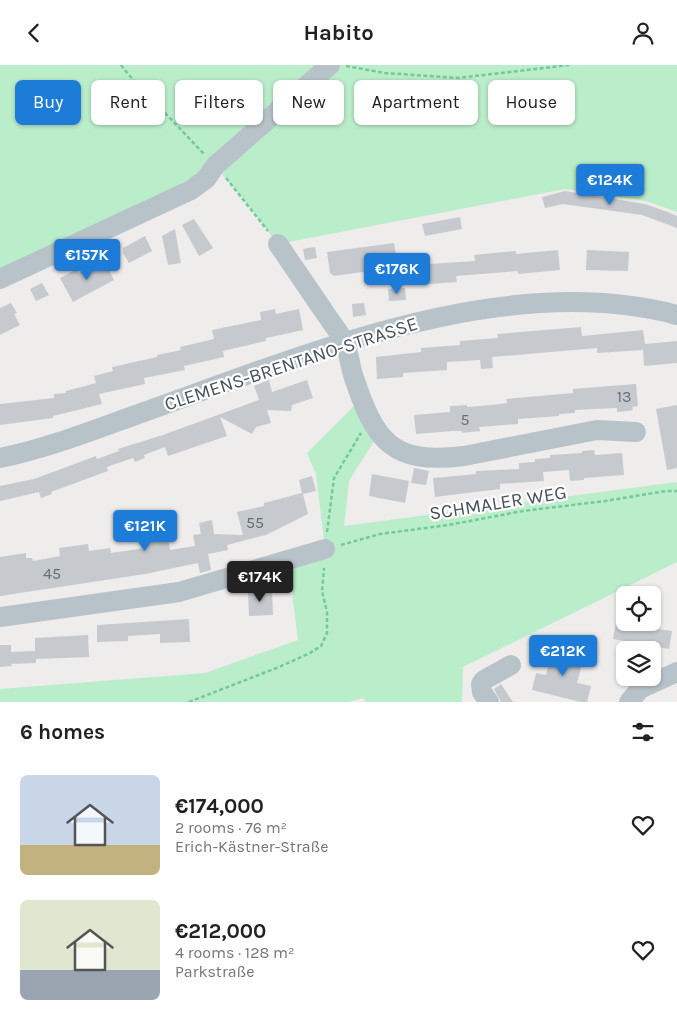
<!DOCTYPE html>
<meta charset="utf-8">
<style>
:root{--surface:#fff;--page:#f2f2f2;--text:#202124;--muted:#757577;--accent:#1d7cd8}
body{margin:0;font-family:Karla,sans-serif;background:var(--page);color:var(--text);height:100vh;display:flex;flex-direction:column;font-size:19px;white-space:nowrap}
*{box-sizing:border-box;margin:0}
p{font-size:16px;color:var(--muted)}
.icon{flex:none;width:28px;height:28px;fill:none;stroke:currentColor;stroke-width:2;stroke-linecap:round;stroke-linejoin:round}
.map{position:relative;height:637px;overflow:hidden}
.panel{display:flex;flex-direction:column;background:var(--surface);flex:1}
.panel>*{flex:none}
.guide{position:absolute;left:15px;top:15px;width:648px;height:45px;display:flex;gap:10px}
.fabs{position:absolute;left:616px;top:521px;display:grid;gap:10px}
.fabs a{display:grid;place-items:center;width:45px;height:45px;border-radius:8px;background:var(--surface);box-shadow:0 1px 4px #0004;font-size:25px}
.price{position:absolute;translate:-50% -42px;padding:0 11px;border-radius:5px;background:var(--accent);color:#fff;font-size:16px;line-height:32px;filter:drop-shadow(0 1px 2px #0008)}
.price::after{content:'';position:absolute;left:50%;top:30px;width:15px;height:11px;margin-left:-8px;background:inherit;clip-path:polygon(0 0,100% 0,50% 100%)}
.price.selected{background:#222;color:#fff}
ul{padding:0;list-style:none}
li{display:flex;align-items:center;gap:15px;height:125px;padding:0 20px}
li span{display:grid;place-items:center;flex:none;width:140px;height:100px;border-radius:8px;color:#555}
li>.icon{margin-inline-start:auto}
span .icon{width:60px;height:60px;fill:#fffc;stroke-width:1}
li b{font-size:21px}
h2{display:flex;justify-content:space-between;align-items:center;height:60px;padding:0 20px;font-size:21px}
.chip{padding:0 18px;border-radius:8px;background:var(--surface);box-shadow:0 1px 4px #0004;font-size:18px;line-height:45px}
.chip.selected{background:var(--accent);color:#fff}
header{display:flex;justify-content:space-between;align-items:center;height:65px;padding:0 20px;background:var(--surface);font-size:22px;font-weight:700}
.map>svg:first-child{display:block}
.green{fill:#baedca}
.building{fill:#c6cacf}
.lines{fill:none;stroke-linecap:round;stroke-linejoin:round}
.path{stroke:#73ca99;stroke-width:2.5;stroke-dasharray:4 2.5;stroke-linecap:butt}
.minor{stroke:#b8c2c9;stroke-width:20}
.labels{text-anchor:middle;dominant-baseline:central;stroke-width:4.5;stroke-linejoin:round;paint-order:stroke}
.number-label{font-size:16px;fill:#656f76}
.street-label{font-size:19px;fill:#455159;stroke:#fff}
</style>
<header><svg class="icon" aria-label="back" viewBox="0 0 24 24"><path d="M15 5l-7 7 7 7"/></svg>Habito<svg class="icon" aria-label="person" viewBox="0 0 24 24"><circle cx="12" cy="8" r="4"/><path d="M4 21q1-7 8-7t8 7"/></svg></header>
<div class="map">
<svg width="677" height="637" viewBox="0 0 677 637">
<rect width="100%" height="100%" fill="#efecec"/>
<g class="green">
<path d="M0,0H677V147L646,136L565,124L278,179L241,131L215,101L0,214Z"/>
<path d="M361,334L379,368L349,416L344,461L677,417V497L463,602L462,637H366L363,633L349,637H0V624L205,608L298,575L288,496L325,484L316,409L307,388Z"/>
</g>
<g class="building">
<path d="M565,126L645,139L665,146L677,151V163L642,150L563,139L545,143L542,132Z"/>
<path d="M460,152L462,164L425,171L422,159Z"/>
<path d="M194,154L213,183L199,191L182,160Z"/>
<path d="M175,164L181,198L168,200L162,171Z"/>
<path d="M145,171L152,186L129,198L123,188V183Z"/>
<path d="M394,178L398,202L334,211L330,208L327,187Z"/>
<path d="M315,182L317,193L305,195L303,184Z"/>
<path d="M558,185L560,205L518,209V206L456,211L457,217L415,220L413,200L475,196L474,190L516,186V189Z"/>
<path d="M587,185L629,187L628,206L586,205Z"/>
<path d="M104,195L114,215L73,237L60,213L77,204L79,208Z"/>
<path d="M42,218L49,230L36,236L30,224Z"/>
<path d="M405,223L406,235L389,236L388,224Z"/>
<path d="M11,238L17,248L14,249L20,260L0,270V243Z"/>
<path d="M364,238L366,250L353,252L352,239Z"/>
<path d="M275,244L276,249L299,244L303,265L266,273V276L223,286L224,292L184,301L185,305L144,313L145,319L99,329L102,339L53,351V353L0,360V339L54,333V329L66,328V326L96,318L94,311L113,306L112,302L157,292V290L181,285L180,282L214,274L212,265L261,255L260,247Z"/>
<path d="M581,262L582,271L643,265L645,279L677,276V298L644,301L643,285L597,288V283L492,292L493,303L481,304L480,295L447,297V305L403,308V312L377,314L376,292L421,287V283L460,280V276L498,273L497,269Z"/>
<path d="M269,315L272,327L307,315L313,333L292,340L291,346L267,345L271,358L256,362L252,369L220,352L227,371L168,391L165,382L144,390L145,393L135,397L133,393L107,402L108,406L51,427L52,429L41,433L39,427L0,436V421L34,414L96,391L97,394L119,386L118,384L163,370L259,335L254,321Z"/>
<path d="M636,319L638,341L632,342L633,345L628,346L617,347V343L575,345V348L559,349V351L518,354V359L479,362L480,366L462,368V366H452L416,369L414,350L450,347V341L467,340V342L492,340L507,338L506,334L573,328V324Z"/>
<path d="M677,340V403L667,405L656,344Z"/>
<path d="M594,385L595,390L622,388L624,410L584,413V415L570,416L569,405L543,407L544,416L500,419V424L435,432L433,413L476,409V406L519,404V398L535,397V394L550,393V390L582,388V386Z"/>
<path d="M414,403L429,406L426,420L411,418Z"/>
<path d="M372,409L409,416L405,438L369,431Z"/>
<path d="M312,411L316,426L303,429L308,449L266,470L227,480L228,485L208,489L211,505L200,508L198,498L145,509L0,531V492L26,488V493H32L33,496L60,491L59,483L88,479L89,486L110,483L111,488L145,483L144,476L168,472L170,485L195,481L193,470L201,469L199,458L212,455L214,469L243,470L237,447L264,441V438L302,428L299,415Z"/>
<path d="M272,525L273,550L249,551L248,526Z"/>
<path d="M189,554L190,577L160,578V569L128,571V576L97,577V560Z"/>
<path d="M616,557L625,559L659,558L658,564L672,566L669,584L613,574Z"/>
<path d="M88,570L89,592L36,594V598L11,599L12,601L0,602V580H11V587L35,586V573Z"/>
<path d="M553,583L584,591L577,618L591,621L587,637H581L532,625L536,608L546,610Z"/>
<path d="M501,619L513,637H501L494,624Z"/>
</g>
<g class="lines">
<g class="path">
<path d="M121,0L128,9L204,89"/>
<path d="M346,1L385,8L458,13L569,0"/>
<path d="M226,113L268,166"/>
<path d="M327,467L334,413L361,368"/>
<path d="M341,480L380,469L448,460L523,446L605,436L666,426H677"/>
<path d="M189,637L279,602L310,588L321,581L327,568V547L322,526L324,503"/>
</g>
<g class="minor">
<path d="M278,179C293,201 308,223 323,245C330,256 339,266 344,277C349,287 350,300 353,310C375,376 391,400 464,391L597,365L636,367"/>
<path d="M0,214L191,125L206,114L215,101L330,0"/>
<path d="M0,393C49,383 96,364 144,347C305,290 505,204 677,250"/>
<path d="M0,552L179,527L325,484"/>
<path d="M489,637L482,627L481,619L484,615L511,600"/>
<path d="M629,637L640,624L677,607"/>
</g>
</g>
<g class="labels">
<g class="number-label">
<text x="624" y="331">13</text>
<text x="465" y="354">5</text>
<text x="255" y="457">55</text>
<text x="52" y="508">45</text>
</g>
<g class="street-label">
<text transform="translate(291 299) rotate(-18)">CLEMENS-BRENTANO-STRASSE</text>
<text transform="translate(498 438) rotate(-9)">SCHMALER WEG</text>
</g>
</g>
</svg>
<div class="fabs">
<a><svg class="icon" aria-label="locate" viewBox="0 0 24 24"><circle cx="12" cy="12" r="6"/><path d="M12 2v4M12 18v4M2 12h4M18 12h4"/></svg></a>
<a><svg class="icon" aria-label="layers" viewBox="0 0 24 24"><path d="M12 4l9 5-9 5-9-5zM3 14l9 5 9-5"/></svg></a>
</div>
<b class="price" style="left:610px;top:141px">€124K</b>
<b class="price" style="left:87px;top:216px">€157K</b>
<b class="price" style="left:397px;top:230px">€176K</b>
<b class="price" style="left:145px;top:487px">€121K</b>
<b class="price selected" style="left:260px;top:538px">€174K</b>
<b class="price" style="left:563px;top:612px">€212K</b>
<div class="guide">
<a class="chip selected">Buy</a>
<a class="chip">Rent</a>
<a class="chip">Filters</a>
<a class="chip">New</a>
<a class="chip">Apartment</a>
<a class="chip">House</a>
</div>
</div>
<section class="panel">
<h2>6 homes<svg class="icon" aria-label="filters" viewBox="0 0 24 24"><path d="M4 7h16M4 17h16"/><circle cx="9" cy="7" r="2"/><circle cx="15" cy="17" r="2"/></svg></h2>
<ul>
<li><span style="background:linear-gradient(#c9d6e8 70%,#c2b280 0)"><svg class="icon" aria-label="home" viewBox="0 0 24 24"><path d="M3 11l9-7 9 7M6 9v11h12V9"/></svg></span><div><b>€174,000</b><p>2 rooms · 76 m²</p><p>Erich-Kästner-Straße</p></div><svg class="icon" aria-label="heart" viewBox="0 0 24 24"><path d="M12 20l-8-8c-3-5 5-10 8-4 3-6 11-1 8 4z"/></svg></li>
<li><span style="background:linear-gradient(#dfe7d0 70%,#9aa5b1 0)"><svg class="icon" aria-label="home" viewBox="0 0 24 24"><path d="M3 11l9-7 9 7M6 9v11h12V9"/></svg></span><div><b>€212,000</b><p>4 rooms · 128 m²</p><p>Parkstraße</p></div><svg class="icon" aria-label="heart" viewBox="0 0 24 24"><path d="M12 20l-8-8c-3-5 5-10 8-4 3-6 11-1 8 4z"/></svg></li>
</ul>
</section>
